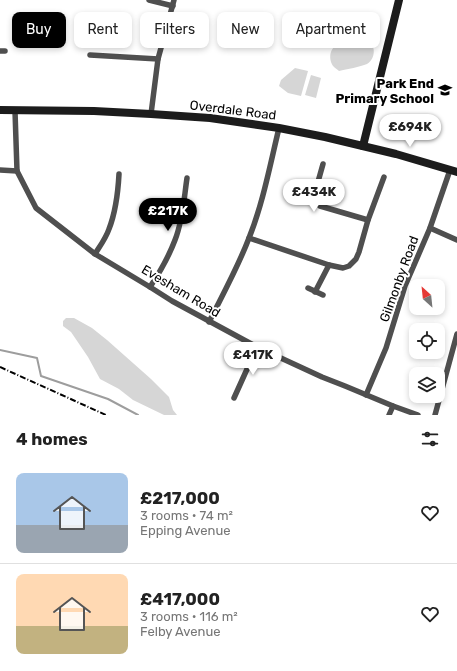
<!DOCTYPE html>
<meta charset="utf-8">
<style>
:root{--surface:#fff;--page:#f2f2f2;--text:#222;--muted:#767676;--line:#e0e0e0;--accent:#000}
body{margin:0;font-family:Rubik,sans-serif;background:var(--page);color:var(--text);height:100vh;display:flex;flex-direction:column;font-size:15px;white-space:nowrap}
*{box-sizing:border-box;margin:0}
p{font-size:13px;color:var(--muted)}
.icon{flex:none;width:22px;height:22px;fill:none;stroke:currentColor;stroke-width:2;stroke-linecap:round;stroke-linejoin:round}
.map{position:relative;height:415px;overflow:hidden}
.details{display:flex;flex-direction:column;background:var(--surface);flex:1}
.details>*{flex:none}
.guide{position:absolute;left:12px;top:12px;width:433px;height:36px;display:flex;gap:8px}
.needle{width:26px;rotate:333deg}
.controls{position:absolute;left:409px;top:279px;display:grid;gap:8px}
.controls a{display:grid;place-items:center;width:36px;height:36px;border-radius:8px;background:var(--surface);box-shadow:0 2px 6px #0003;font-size:20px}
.price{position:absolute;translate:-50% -34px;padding:0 9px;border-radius:14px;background:#fff;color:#222;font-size:13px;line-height:26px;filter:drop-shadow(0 1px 2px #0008)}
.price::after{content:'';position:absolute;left:50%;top:24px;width:12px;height:9px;margin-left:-6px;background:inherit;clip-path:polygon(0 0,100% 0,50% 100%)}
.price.on{background:var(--accent);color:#fff}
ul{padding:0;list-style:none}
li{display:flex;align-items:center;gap:12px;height:100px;padding:0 16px}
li+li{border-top:1px solid var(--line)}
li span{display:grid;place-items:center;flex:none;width:112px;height:80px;border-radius:8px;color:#555}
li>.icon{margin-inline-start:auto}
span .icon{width:48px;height:48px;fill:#fffc;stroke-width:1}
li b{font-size:17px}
h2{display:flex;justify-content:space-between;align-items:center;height:48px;padding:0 16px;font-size:17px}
.tag{padding:0 14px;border-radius:8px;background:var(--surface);box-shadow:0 2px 6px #0003;font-size:14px;line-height:36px}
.tag.on{background:var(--accent);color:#fff}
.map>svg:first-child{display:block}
.green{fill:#d6d6d6}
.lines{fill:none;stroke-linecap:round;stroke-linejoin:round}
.stream{stroke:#9d9d9d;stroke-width:2}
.street{stroke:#4f4f4f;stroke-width:5.5}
.secondary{stroke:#1c1c1c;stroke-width:8}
.rail{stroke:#000;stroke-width:2;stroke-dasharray:6 2 1 2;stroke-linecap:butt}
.labels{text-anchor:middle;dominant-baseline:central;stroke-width:4;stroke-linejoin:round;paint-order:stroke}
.poi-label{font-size:13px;font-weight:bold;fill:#000;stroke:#fff;text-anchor:end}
.street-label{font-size:13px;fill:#000;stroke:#fff}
</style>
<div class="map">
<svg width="457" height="415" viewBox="0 0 457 415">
<rect width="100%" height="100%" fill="#fff"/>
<g class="green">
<path d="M362,37C366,39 370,41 372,45C376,51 373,61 367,64C360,67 347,69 339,71C337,69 335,68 334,67C327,59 330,44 342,44C344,43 346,44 348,44C352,39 356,38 362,37Z"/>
<path d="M295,68L308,71L301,96L288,93L279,86L281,80Z"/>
<path d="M311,75L321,78L316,98L305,95Z"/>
<path d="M66,318H74L92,328L107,340L151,379L169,397L173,410L177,415H164L133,400L119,389L100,379L88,357L71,332L63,326V321Z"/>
</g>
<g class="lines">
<path class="stream" d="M0,350L37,358L41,376L108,399L138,415"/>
<g class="street">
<path d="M149,0L173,6"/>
<path d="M0,51H5"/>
<path d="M90,55L158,59"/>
<path d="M15,111L17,171L36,208L95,254L150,287L172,301L257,347L322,377L345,386L393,406L418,415"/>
<path d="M151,114L158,59L174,0"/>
<path d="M323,164L314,196L316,202L320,206L368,220"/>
<path d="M0,170L17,171"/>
<path d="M430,228L457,240"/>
<path d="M249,238L329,265L343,268L349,266L356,259L359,252L368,220L384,177"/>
<path d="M95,254C100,246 106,238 109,229C116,211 118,193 119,174"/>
<path d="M150,287C160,272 169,256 175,240C183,220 184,198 187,178"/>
<path d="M308,288L323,295"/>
<path d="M315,292L329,265"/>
<path d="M209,322C223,294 238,267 249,238C263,203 270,165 279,128"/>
<path d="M366,395L386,348L405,286L430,228L450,170"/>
<path d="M234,398L257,347"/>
<path d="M389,415L393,406"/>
<path d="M435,415L457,334"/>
</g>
<g class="secondary">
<path d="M0,110L94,111L151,114L210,118L279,128L325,137L396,154L457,172"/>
<path d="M363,146L399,0"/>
</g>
<path class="rail" d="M0,367L106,415"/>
</g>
<defs>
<symbol id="school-bare" viewBox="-9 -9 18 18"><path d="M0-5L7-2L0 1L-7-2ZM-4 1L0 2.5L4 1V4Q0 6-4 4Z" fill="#000" stroke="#fff" stroke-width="2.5" paint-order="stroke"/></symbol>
</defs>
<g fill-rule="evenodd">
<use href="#school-bare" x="435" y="80" width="20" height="20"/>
</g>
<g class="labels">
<g class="poi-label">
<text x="434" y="83">Park End<tspan x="434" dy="15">Primary School</tspan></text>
</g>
<g class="street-label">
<text transform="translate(233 110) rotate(7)">Overdale Road</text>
<text transform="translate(399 279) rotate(-70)">Gilmonby Road</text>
<text transform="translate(181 291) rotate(31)">Evesham Road</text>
</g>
</g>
</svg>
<div class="controls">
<a><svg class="needle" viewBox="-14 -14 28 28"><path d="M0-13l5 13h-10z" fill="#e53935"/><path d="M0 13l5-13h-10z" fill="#767676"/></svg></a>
<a><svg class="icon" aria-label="locate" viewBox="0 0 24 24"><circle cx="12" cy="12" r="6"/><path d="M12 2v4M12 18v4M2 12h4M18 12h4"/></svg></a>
<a><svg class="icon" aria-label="layers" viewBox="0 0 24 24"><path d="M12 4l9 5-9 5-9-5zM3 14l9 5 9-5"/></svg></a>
</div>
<b class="price" style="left:410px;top:148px">£694K</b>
<b class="price" style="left:314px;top:213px">£434K</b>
<b class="price on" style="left:168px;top:232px">£217K</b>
<b class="price" style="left:253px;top:376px">£417K</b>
<div class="guide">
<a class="tag on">Buy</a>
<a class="tag">Rent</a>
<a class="tag">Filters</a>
<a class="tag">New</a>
<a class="tag">Apartment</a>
</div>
</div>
<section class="details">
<h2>4 homes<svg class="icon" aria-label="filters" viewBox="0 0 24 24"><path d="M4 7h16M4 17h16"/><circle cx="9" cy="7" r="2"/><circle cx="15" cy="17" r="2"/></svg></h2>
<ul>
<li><span style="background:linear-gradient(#a9c7e8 65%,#9aa5b1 0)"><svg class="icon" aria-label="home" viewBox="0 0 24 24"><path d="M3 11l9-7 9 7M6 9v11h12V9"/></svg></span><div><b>£217,000</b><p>3 rooms · 74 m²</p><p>Epping Avenue</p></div><svg class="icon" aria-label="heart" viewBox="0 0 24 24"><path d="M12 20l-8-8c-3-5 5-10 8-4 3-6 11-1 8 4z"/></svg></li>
<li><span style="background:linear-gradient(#ffd9b3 65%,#c2b280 0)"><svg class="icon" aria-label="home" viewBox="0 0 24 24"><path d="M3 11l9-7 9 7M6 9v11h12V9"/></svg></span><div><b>£417,000</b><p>3 rooms · 116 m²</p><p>Felby Avenue</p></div><svg class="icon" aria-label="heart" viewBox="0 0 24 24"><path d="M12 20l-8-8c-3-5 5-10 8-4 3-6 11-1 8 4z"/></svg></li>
</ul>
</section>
